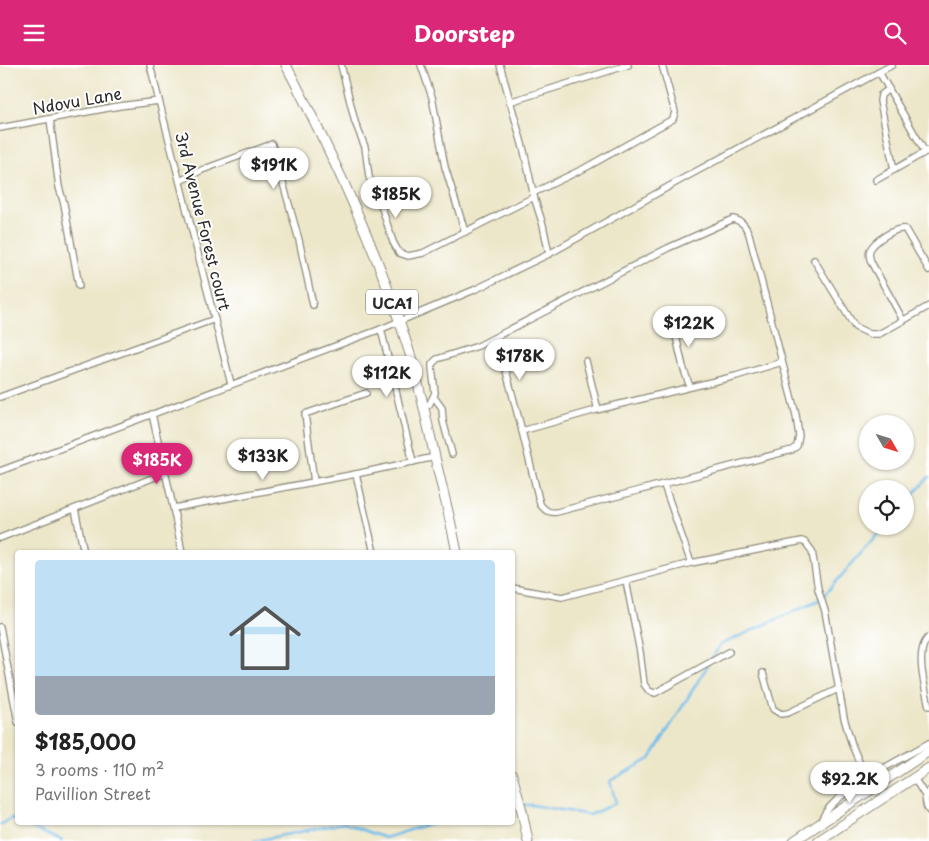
<!DOCTYPE html>
<meta charset="utf-8">
<style>
:root{--surface:#fff;--page:#f6f6f6;--text:#222;--muted:#767676;--line:#e0e0e0;--accent:#db2777}
body{margin:0;font-family:"Playpen Sans",sans-serif;background:var(--page);color:var(--text);height:100vh;display:flex;flex-direction:column;font-size:19px;white-space:nowrap}
*{box-sizing:border-box;margin:0}
p{font-size:16px;color:var(--muted)}
.icon{flex:none;width:28px;height:28px;fill:none;stroke:currentColor;stroke-width:2;stroke-linecap:round;stroke-linejoin:round}
.map{position:relative;flex:1;overflow:hidden}
.sheet{position:absolute;left:15px;top:485px;width:500px;height:275px;display:flex;flex-direction:column;background:var(--surface);border-radius:5px;box-shadow:0 1px 4px #0004}
.sheet>*{flex:none}
.needle{width:32px;rotate:129deg}
.buttons{position:absolute;left:859px;top:350px;display:grid;gap:10px}
.buttons a{display:grid;place-items:center;width:55px;height:55px;border-radius:50%;background:var(--surface);box-shadow:0 1px 4px #0004;font-size:25px}
.price{position:absolute;translate:-50% -42px;padding:0 11px;border-radius:18px;background:#fff;color:#222;font-size:16px;line-height:32px;filter:drop-shadow(0 1px 2px #0008)}
.price::after{content:'';position:absolute;left:50%;top:30px;width:15px;height:11px;margin-left:-8px;background:inherit;clip-path:polygon(0 0,100% 0,50% 100%)}
.price.on{background:var(--accent);color:#fff}
ul{padding:0;list-style:none}
li{display:grid;align-content:center;gap:10px;height:265px;padding:0 20px}
li+li{border-top:1px solid var(--line)}
li span{display:grid;place-items:center;height:155px;border-radius:5px;color:#555}
li>.icon{margin-inline-start:auto}
span .icon{width:90px;height:90px;fill:#fffc;stroke-width:1}
li b{font-size:21px}
header{display:flex;justify-content:space-between;align-items:center;height:65px;padding:0 20px;background:var(--accent);color:#fff;font-size:22px;font-weight:700}
.map>svg:first-child{display:block}
.lines{fill:none;stroke-linecap:round;stroke-linejoin:round}
.stream{stroke:#71bdeb;stroke-width:2.5}
.street-casing{stroke:#8c897a;stroke-width:8}
.primary-casing{stroke:#8c897a;stroke-width:11}
.street{stroke:#fff;stroke-width:5.5}
.primary{stroke:#fff;stroke-width:9}
.labels{text-anchor:middle;dominant-baseline:central;stroke-width:4;stroke-linejoin:round;paint-order:stroke}
.shield{fill:#fff;stroke:#6b6b6b;stroke-width:1}
.shield-label{font-size:15px;font-weight:bold;fill:#2b2b2b}
.street-label{font-size:16px;fill:#2b2b2b;stroke:#fff}
</style>
<header><svg class="icon" aria-label="menu" viewBox="0 0 24 24"><path d="M4 6h16M4 12h16M4 18h16"/></svg>Doorstep<svg class="icon" aria-label="search" viewBox="0 0 24 24"><circle cx="10" cy="10" r="6"/><path d="M15 15l6 6"/></svg></header>
<div class="map">
<svg width="929" height="776" viewBox="0 0 929 776">
<rect width="100%" height="100%" fill="#fff"/>
<filter id="ink" filterUnits="userSpaceOnUse"><feTurbulence type="fractalNoise" baseFrequency=".02" numOctaves="2"/><feDisplacementMap in="SourceGraphic" scale="10" xChannelSelector="R" yChannelSelector="G"/><feConvolveMatrix kernelMatrix="1 2 1 2 8 2 1 2 1" color-interpolation-filters="sRGB"/></filter>
<filter id="wash" filterUnits="userSpaceOnUse"><feTurbulence type="fractalNoise" baseFrequency=".0096" numOctaves="4" result="noise"/><feDisplacementMap in="SourceGraphic" scale="20" xChannelSelector="R" yChannelSelector="G"/><feGaussianBlur stdDeviation="1.12" result="paint"/><feColorMatrix in="noise" values="0 0 0 0 0 0 0 0 0 0 0 0 0 0 0 0 0 1.4 0 .05"/><feComposite in="paint" operator="in"/></filter>
<g filter="url(#wash)">
<rect width="100%" height="100%" fill="#ede7ca"/>
<g class="lines">
<g class="stream">
<path d="M905,439L929,412"/>
<path d="M711,595L720,580L821,534L885,461"/>
<path d="M524,740H532L590,750L616,738L610,716L650,694L708,600"/>
<path d="M21,758L62,776"/>
<path d="M0,760L11,753L18,756"/>
<path d="M254,776L344,758L385,773L432,758"/>
</g>
</g>
</g>
<g filter="url(#ink)">
<g class="lines">
<defs>
<g id="street">
<path d="M150,0L231,319"/>
<path d="M341,0L355,57L365,82L369,112L379,134L393,177L399,188L408,191L423,188L534,132"/>
<path d="M421,0L432,32L445,102L465,167"/>
<path d="M500,0L524,86L534,132L543,160L549,189"/>
<path d="M879,7L925,87"/>
<path d="M889,24L881,30L880,36L894,105"/>
<path d="M509,37L628,0"/>
<path d="M50,54L59,122L64,139L79,221"/>
<path d="M0,63L119,41L159,36"/>
<path d="M876,115L929,85"/>
<path d="M180,116L202,105L272,79L299,175L313,240"/>
<path d="M533,128L585,103L673,54L675,47L662,0"/>
<path d="M814,195L855,262L870,269H879L929,241"/>
<path d="M671,249L683,302L690,322"/>
<path d="M903,255L871,197C870,193 868,189 870,185C874,176 896,162 905,164L929,205"/>
<path d="M381,264L413,397"/>
<path d="M497,272L522,366"/>
<path d="M0,332L215,254"/>
<path d="M434,332L442,343L443,356L452,389"/>
<path d="M424,341L429,340L435,328L432,303V299L437,294L478,281L668,183L733,154C742,156 745,160 749,169L796,350L799,371L797,381L792,385L557,447C549,448 545,446 540,439L522,366L596,345L597,341L586,296"/>
<path d="M596,345L736,311L782,297"/>
<path d="M152,349C162,395 174,441 182,488"/>
<path d="M0,406L381,264L474,225L549,189L684,113L892,0"/>
<path d="M314,417L305,349L366,328"/>
<path d="M664,420L691,498L802,476L806,478L812,486L818,524L825,546L844,653L852,680L866,713L929,678"/>
<path d="M174,443L356,409"/>
<path d="M75,444L84,488"/>
<path d="M0,473L165,408"/>
<path d="M374,488L356,409L435,392"/>
<path d="M626,516L640,587L644,619L649,626L655,628L729,587"/>
<path d="M512,523L562,532L691,498"/>
<path d="M0,562L18,657"/>
<path d="M929,572C914,585 925,623 929,641"/>
<path d="M763,608L773,644L781,649L788,648L838,624"/>
<path d="M914,713L926,732"/>
<path d="M929,726C924,732 925,740 929,746"/>
<path d="M821,758C823,741 853,723 866,713"/>
</g>
<g id="primary">
<path d="M286,0C334,93 379,188 410,289C420,323 427,357 435,392C442,424 451,455 457,488"/>
<path d="M512,710L522,746L528,776"/>
<path d="M794,776L929,686"/>
<path d="M818,776L929,703"/>
</g>
</defs>
<use href="#street" class="street-casing"/>
<use href="#primary" class="primary-casing"/>
<use href="#street" class="street"/>
<use href="#primary" class="primary"/>
</g>
</g>
<g class="labels">
<rect class="shield" x="366" y="224.5" width="52" height="25" rx="4"/>
<g class="shield-label">
<text x="392" y="237">UCA1</text>
</g>
<g class="street-label">
<text transform="translate(77 35) rotate(-10)">Ndovu Lane</text>
<text transform="translate(204 156) rotate(76)">3rd Avenue Forest court</text>
</g>
</g>
</svg>
<div class="buttons">
<a><svg class="needle" viewBox="-14 -14 28 28"><path d="M0-13l5 13h-10z" fill="#e53935"/><path d="M0 13l5-13h-10z" fill="#767676"/></svg></a>
<a><svg class="icon" aria-label="locate" viewBox="0 0 24 24"><circle cx="12" cy="12" r="6"/><path d="M12 2v4M12 18v4M2 12h4M18 12h4"/></svg></a>
</div>
<b class="price" style="left:274px;top:125px">$191K</b>
<b class="price" style="left:396px;top:154px">$185K</b>
<b class="price" style="left:689px;top:283px">$122K</b>
<b class="price" style="left:520px;top:316px">$178K</b>
<b class="price" style="left:387px;top:333px">$112K</b>
<b class="price" style="left:263px;top:416px">$133K</b>
<b class="price on" style="left:157px;top:420px">$185K</b>
<b class="price" style="left:850px;top:739px">$92.2K</b>
<section class="sheet">
<ul>
<li><span style="background:linear-gradient(#bfe0f5 75%,#9aa5b1 0)"><svg class="icon" aria-label="home" viewBox="0 0 24 24"><path d="M3 11l9-7 9 7M6 9v11h12V9"/></svg></span><div><b>$185,000</b><p>3 rooms · 110 m²</p><p>Pavillion Street</p></div></li>
</ul>
</section>
</div>
